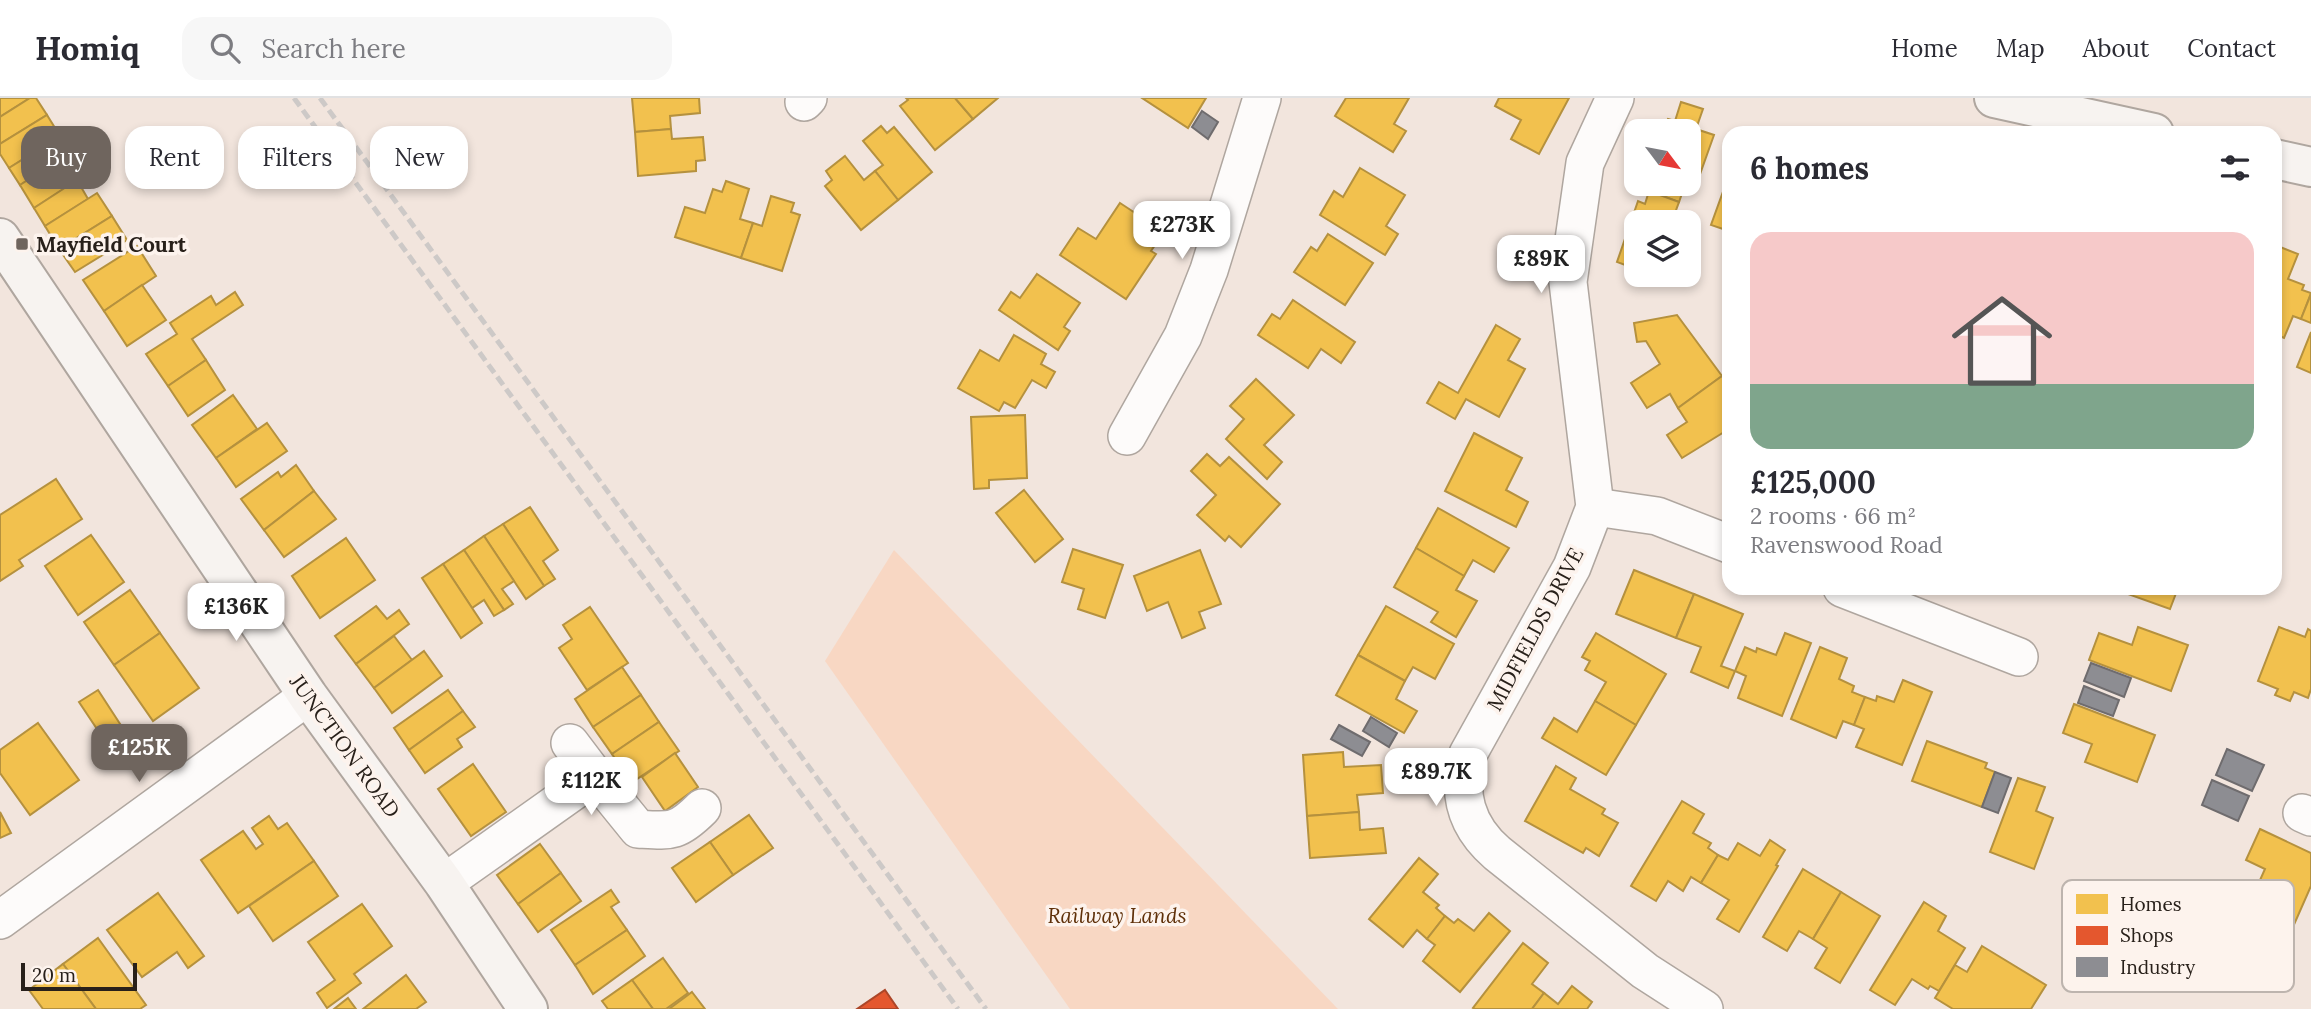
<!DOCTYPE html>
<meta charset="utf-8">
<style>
:root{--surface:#fff;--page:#f7f7f7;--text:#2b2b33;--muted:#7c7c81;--line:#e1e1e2;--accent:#6f655e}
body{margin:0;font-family:Lora,serif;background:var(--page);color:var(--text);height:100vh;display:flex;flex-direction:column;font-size:26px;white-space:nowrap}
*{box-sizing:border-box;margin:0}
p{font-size:23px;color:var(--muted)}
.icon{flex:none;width:38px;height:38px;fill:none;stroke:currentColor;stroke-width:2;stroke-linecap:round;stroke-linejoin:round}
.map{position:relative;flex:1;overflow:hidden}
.side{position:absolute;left:1722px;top:28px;width:560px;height:469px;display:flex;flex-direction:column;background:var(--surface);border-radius:21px;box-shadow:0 4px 10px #0003}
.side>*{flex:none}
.hud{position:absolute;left:21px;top:28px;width:665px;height:63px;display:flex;gap:14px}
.needle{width:46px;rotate:122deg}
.tools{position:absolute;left:1624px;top:21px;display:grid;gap:14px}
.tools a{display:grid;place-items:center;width:77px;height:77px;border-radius:14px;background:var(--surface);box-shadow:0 4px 10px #0003;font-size:35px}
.scale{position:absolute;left:21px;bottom:18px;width:116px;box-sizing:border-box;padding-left:7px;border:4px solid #28201a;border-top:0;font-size:19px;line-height:24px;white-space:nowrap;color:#28201a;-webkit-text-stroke:5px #fdf3ed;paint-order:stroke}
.price{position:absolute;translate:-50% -60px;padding:0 16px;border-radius:14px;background:#fff;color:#222;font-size:23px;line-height:46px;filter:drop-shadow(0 2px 4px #0008)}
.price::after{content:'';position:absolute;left:50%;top:42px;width:21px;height:16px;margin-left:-10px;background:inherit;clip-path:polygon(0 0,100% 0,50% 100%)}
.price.current{background:var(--accent);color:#fff}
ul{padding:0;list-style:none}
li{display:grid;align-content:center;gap:14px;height:371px;padding:0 28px}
li span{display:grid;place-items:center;height:217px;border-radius:21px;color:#555}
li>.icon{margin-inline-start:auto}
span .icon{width:126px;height:126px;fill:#fffc;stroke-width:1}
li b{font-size:30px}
h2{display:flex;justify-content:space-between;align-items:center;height:84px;padding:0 28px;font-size:30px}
.tag{padding:0 24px;border-radius:21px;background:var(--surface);box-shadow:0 4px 10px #0003;font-size:24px;line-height:63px}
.tag.current{background:var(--accent);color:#fff}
header{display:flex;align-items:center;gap:42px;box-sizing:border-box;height:98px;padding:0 35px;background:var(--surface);border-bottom:2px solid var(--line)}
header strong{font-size:33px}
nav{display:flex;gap:38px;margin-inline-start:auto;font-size:24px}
.search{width:490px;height:63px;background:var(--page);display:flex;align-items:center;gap:18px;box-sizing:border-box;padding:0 24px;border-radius:21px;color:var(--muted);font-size:26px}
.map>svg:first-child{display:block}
.green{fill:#f8d7c3}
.homes{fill:#f2c14e;stroke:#b5913e;stroke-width:2}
.shops{fill:#e4572e;stroke:#ac4628;stroke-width:2}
.industry{fill:#8d8d92;stroke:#6f6c6e;stroke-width:2}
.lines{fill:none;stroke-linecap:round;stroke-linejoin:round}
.street-casing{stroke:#afa69f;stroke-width:40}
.secondary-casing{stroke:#afa69f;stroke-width:42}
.street{stroke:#fdfbfa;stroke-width:37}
.secondary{stroke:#f7f3f0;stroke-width:38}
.rail{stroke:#cdc9c7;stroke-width:5;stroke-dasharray:10 5;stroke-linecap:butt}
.poi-dot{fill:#6f655e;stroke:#fdf3ed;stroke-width:2.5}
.labels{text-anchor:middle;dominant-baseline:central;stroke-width:7;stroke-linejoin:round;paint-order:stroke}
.poi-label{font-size:21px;font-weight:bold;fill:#28201a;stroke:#fdf3ed;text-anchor:start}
.street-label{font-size:21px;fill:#28201a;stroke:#fdf3ed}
.park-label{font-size:21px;font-style:italic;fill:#5f3009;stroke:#fdf3ed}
.key{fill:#fdf3ed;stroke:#bdb4ae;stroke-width:2}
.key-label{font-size:19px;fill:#28201a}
</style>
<header>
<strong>Homiq</strong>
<div class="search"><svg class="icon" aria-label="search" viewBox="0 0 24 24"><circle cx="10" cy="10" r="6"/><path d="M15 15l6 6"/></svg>Search here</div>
<nav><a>Home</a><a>Map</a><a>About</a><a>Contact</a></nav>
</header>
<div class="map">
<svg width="2311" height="911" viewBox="0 0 2311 911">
<rect width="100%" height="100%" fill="#f2e5dd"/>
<path class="green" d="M894,452L1338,911H1070L825,563Z"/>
<g class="homes">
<path d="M0,0H30L0,19Z"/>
<path d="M30,0H36L47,17L0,46V19Z"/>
<path d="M632,0H699L700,15L670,18L671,31L635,34Z"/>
<path d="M906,0H955L973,21L935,52L900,8L908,2Z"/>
<path d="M955,0H998L973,21Z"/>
<path d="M1142,0H1206L1188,30Z"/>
<path d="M1346,0H1409L1394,26L1406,33L1393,54L1335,18Z"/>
<path d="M1499,0H1569L1539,56L1511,41L1521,22L1495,8Z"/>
<path d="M1681,4L1703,11L1696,31L1714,37L1694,93L1684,90L1679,104L1649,93L1652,86H1689V33H1663L1668,21L1675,23Z"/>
<path d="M47,17L60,38L9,70L0,56V46Z"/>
<path d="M881,28L887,35L894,29L932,74L898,102L875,73L883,67L863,43Z"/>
<path d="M671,31L672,41L703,39L705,62L696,63V73L638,78L635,34Z"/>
<path d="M60,38L70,55L20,87L9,70Z"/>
<path d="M70,55L79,68L61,79L67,89L34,110L20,87Z"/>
<path d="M845,58L864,82L875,73L898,102L861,132L825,88L832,82L826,73Z"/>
<path d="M1360,70L1405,97L1386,128L1398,136L1385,157L1320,117L1334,93L1343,99Z"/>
<path d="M1729,77V133L1711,127Z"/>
<path d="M77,82L88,101L45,128L34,110Z"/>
<path d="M726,83L749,91L740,121L753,125L741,160L675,139L685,109L705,115L713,91L722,94Z"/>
<path d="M1649,93L1679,104L1675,115L1686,119L1684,124H1636V171L1617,164L1638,103L1645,106Z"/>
<path d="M97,95L112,118L59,151L45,128Z"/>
<path d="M771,98L794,105L791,114L800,117L782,173L741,160L753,125L762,128Z"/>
<path d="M1120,105L1164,134L1151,153L1156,156L1126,201L1060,157L1078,130L1096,141Z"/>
<path d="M112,118L127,142L75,174L59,151Z"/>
<path d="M1328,136L1373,165L1345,207L1294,174L1311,149L1317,153Z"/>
<path d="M2275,147L2298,156L2288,181L2304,187L2302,192L2311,195L2301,221L2293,218L2284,240L2275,236Z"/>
<path d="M137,148L156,178L104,213L83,182Z"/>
<path d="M1037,176L1080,205L1064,229L1070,233L1058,252L999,212L1011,194L1020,200Z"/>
<path d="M142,187L166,222L127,248L104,213Z"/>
<path d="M235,194L243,207L192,241L206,262L168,288L146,256L177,236L170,225L211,198L216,207Z"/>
<path d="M2311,196V225L2301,221Z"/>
<path d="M1293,202L1355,244L1341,265L1321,251L1308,270L1258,237L1272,216L1280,221Z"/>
<path d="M1677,217L1722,278L1678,310L1670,296L1647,310L1631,285L1660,266L1646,243L1637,244L1634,225Z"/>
<path d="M1496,227L1520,241L1508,262L1525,271L1499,319L1466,301L1455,321L1427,305L1439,284L1458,295Z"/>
<path d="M2311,234V275L2297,269Z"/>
<path d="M1014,237L1046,256L1041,266L1055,274L1046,290L1032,282L1015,310L1004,304L999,313L958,290L980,252L999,263Z"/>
<path d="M206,262L225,292L188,318L168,288Z"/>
<path d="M1722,278L1729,290V331L1682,360L1667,337L1687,324L1678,310Z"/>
<path d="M1256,281L1294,317L1264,347L1282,364L1267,381L1226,341L1244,321L1230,308Z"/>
<path d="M233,297L257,331L216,360L192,327Z"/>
<path d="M1025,317L1027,380L989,382V390L974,391L971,319Z"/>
<path d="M267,325L287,353L236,389L216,360Z"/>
<path d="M1474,335L1522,360L1506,392L1528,404L1516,429L1445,393Z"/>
<path d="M1207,356L1220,368L1229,359L1280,406L1241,449L1229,438L1225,443L1197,417L1216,397L1191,373Z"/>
<path d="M296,367L314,393L264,432L241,401L278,374L281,379Z"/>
<path d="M56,381L82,421L19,462L23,468L0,483V417Z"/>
<path d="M1024,392L1063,441L1035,464L996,415Z"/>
<path d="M314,393L336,421L284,459L264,432Z"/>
<path d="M530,409L558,452L543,463L555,481L544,488L503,426Z"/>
<path d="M1438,410L1509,450L1494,474L1473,462L1464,478L1416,450Z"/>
<path d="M503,426L544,488L526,501L484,438Z"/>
<path d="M91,437L124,484L78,517L45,468Z"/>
<path d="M484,438L514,483L502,491L513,506L504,512L464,452Z"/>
<path d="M346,440L375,482L320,520L292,478Z"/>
<path d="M1416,450L1464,478L1456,492L1477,503L1456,539L1431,524L1438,514L1394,489Z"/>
<path d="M1073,451L1123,467L1105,520L1078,511L1084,491L1062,484Z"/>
<path d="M464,452L504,512L494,518L484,502L472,510L443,466Z"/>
<path d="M1200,452L1221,506L1199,514L1205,530L1182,540L1168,504L1147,513L1134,478Z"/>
<path d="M443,466L482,525L461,540L422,480Z"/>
<path d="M1634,472L1694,496L1676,540L1616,516Z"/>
<path d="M2127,490H2178L2170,511L2125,495Z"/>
<path d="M130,492L160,535L114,567L84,524Z"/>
<path d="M1694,496L1743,516L1721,568L1735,573L1728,590L1691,574L1701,549L1676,540Z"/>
<path d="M376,508L387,521L399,512L409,526L356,566L335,538Z"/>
<path d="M1386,508L1454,546L1435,581L1413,569L1405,583L1358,557Z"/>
<path d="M590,509L628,565L587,592L559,550L572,541L563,527Z"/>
<path d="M2138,529L2188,547L2171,593L2089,562L2099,535L2132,547Z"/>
<path d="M2279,529L2305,539L2308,531L2311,533V591L2308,600L2294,594L2290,603L2275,597L2278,591L2258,583Z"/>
<path d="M160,535L199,590L153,623L114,567Z"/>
<path d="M1596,535L1666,576L1636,627L1595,603L1606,584L1585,572L1590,563L1582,559Z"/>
<path d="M1785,535L1811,545L1782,618L1738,600L1746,578L1735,573L1745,549L1756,554L1757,550L1776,557Z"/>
<path d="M394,538L412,562L374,590L356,566Z"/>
<path d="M1820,549L1847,560L1839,581L1854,588L1852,594L1865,599L1854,627L1843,623L1836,640L1791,621Z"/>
<path d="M424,553L442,578L392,615L374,590Z"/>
<path d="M1358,557L1405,583L1396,601L1417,613L1404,635L1336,597Z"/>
<path d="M622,569L641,597L593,629L575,601Z"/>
<path d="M1903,582L1932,594L1902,667L1856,649L1864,631L1854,627L1865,599L1876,603L1877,598L1894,604Z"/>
<path d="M98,592L135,649L117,661L79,604Z"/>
<path d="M448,592L463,613L409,652L394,630Z"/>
<path d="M641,597L659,624L612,656L593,629Z"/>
<path d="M1595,603L1636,627L1606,677L1542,640L1554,620L1577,634Z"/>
<path d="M2074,606L2155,637L2137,684L2085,664L2092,646L2063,635Z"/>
<path d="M463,613L475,629L457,641L462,649L425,675L409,652Z"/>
<path d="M659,624L679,653L631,685L612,656Z"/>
<path d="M38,625L79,682L30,717L0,675V652Z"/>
<path d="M1927,643L1987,665L1985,670L1995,674L1982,709L1912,683Z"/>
<path d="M1343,654L1344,669L1381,667L1383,695L1357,697L1359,714L1307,718L1303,657Z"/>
<path d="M675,655L698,689L665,713L642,679Z"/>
<path d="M473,666L506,714L471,738L438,691Z"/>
<path d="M1556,668L1576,680L1570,691L1605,711L1602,716L1618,725L1599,758L1586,750L1583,755L1525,723Z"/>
<path d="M2018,680L2045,689L2036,713L2053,720L2034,771L1990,754Z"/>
<path d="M1682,703L1704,716L1693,735L1711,745L1708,750L1718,757L1701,785L1691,779L1683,793L1668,783L1656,803L1631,788Z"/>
<path d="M0,714L11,735L0,740Z"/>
<path d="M1359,714L1360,732L1383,730L1386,755L1310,760L1307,718Z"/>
<path d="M749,717L773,750L733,777L710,744Z"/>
<path d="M269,718L278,731L287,725L314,763L238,815L201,762L243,733L256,751L263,746L252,730Z"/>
<path d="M2260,731L2311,755V788L2293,829L2248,809L2265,771L2246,762Z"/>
<path d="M1770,742L1785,752L1776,767L1778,768L1739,834L1717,821L1729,802L1701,785L1718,757L1728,762L1738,745L1760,758Z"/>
<path d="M710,744L733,777L696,804L672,770Z"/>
<path d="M540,746L561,775L518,806L497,777Z"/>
<path d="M1419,760L1438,776L1423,794L1439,807L1436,810L1445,818L1427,841L1417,832L1403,849L1369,821Z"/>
<path d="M314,763L338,798L273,843L249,808Z"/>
<path d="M1803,771L1841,794L1813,841L1799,833L1787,853L1763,839Z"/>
<path d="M561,775L581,803L538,834L518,806Z"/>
<path d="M611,792L619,804L611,809L627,832L575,867L551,832Z"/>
<path d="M1841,794L1880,818L1840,885L1815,870L1827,850L1813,841Z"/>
<path d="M158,795L204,858L188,870L177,854L142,879L107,832Z"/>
<path d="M1924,804L1946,818L1938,833L1965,850L1939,893L1930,888L1928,891L1912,881L1895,907L1870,892Z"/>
<path d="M362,806L392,848L354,876L361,885L327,910L317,895L335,882L308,844Z"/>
<path d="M1489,815L1510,833L1460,894L1423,863L1435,847L1427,841L1445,818L1454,825L1458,821L1474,833Z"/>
<path d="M627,832L645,858L593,896L575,867Z"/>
<path d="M98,840L146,907L140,911H96L63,866Z"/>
<path d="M1523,845L1548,865L1532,886L1544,895L1532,911H1475L1473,910Z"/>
<path d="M1982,848L2046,887L2031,911H1953L1935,900L1955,867L1967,874Z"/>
<path d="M663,860L688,895L666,911H653L632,882Z"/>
<path d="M63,866L96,911H43L29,892Z"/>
<path d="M406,877L426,904L416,911H363Z"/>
<path d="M632,882L653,911H608L602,903Z"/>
<path d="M1572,888L1592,904L1587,911H1532L1544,895L1558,906Z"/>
<path d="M692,894L705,911H669Z"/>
<path d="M348,900L356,911H334Z"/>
</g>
<path class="shops" d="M885,892L898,911H857Z"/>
<g class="industry">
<path d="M1202,13L1218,24L1208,41L1192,29Z"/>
<path d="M2091,565L2131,580L2124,599L2084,583Z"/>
<path d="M2084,588L2119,602L2113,618L2078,605Z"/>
<path d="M1371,619L1397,635L1389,649L1363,633Z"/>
<path d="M1339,627L1370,644L1362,658L1331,641Z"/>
<path d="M2227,651L2264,667L2252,693L2216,677Z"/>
<path d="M1995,674L2011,680L1998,715L1982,709Z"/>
<path d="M2212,682L2249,698L2238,723L2202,707Z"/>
</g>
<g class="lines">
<defs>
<g id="street">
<path d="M1615,0L1585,65L1568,184L1595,409L1572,469L1468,656C1457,695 1466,728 1497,755L1645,873L1704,911"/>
<path d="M804,4L808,0"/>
<path d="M1127,338L1183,238L1209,172L1262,0"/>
<path d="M1595,409L1657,418L1729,446"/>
<path d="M1842,490L2019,559"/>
<path d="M570,645L595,678"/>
<path d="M2302,715L2311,719"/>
<path d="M444,785L595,678L638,731C671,733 677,735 702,710"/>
<path d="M0,822L308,598"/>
</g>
<g id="secondary">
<path d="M1994,0L2154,35"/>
<path d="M2275,61L2311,69"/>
<path d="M0,140L308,598L444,785L528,911"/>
</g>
</defs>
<use href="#street" class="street-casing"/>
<use href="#secondary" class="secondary-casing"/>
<use href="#street" class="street"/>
<use href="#secondary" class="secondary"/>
<g class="rail">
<path d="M294,0L958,911"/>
<path d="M320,0L986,911"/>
</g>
</g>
<rect class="poi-dot" x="15" y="139" width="14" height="14" rx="3.5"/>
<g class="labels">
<g class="poi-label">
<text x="36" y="146">Mayfield Court</text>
</g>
<g class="street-label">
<text transform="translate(1535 531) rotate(-62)">MIDFIELDS DRIVE</text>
<text transform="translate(345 648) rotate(54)">JUNCTION ROAD</text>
</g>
<g class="park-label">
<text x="1117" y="817">Railway Lands</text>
</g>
</g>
<rect x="2062" y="782" width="232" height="112" rx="10" class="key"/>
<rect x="2076" y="796" width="32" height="20" fill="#f2c14e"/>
<rect x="2076" y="828" width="32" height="19" fill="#e4572e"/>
<rect x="2076" y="859" width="32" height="20" fill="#8d8d92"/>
<g class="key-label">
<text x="2120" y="813">Homes</text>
<text x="2120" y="844">Shops</text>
<text x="2120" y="876">Industry</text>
</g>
</svg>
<div class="tools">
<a><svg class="needle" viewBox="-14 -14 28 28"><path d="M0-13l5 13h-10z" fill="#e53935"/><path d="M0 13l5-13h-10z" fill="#7c7c81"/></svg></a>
<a><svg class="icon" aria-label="layers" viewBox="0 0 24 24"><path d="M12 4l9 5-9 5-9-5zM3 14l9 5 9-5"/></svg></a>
</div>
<div class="scale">20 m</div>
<b class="price" style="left:1182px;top:163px">£273K</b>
<b class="price" style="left:1541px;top:197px">£89K</b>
<b class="price" style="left:236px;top:545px">£136K</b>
<b class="price current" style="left:139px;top:686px">£125K</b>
<b class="price" style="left:1436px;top:710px">£89.7K</b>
<b class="price" style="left:591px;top:719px">£112K</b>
<div class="hud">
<a class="tag current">Buy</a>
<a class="tag">Rent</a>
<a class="tag">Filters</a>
<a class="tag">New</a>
</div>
<section class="side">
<h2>6 homes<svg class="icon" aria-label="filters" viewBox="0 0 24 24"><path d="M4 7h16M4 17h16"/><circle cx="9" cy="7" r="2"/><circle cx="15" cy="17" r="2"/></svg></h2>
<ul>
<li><span style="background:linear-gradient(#f6c9c9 70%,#7fa58c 0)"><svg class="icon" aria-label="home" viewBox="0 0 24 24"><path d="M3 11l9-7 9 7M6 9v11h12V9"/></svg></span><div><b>£125,000</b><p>2 rooms · 66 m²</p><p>Ravenswood Road</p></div></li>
</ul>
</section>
</div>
